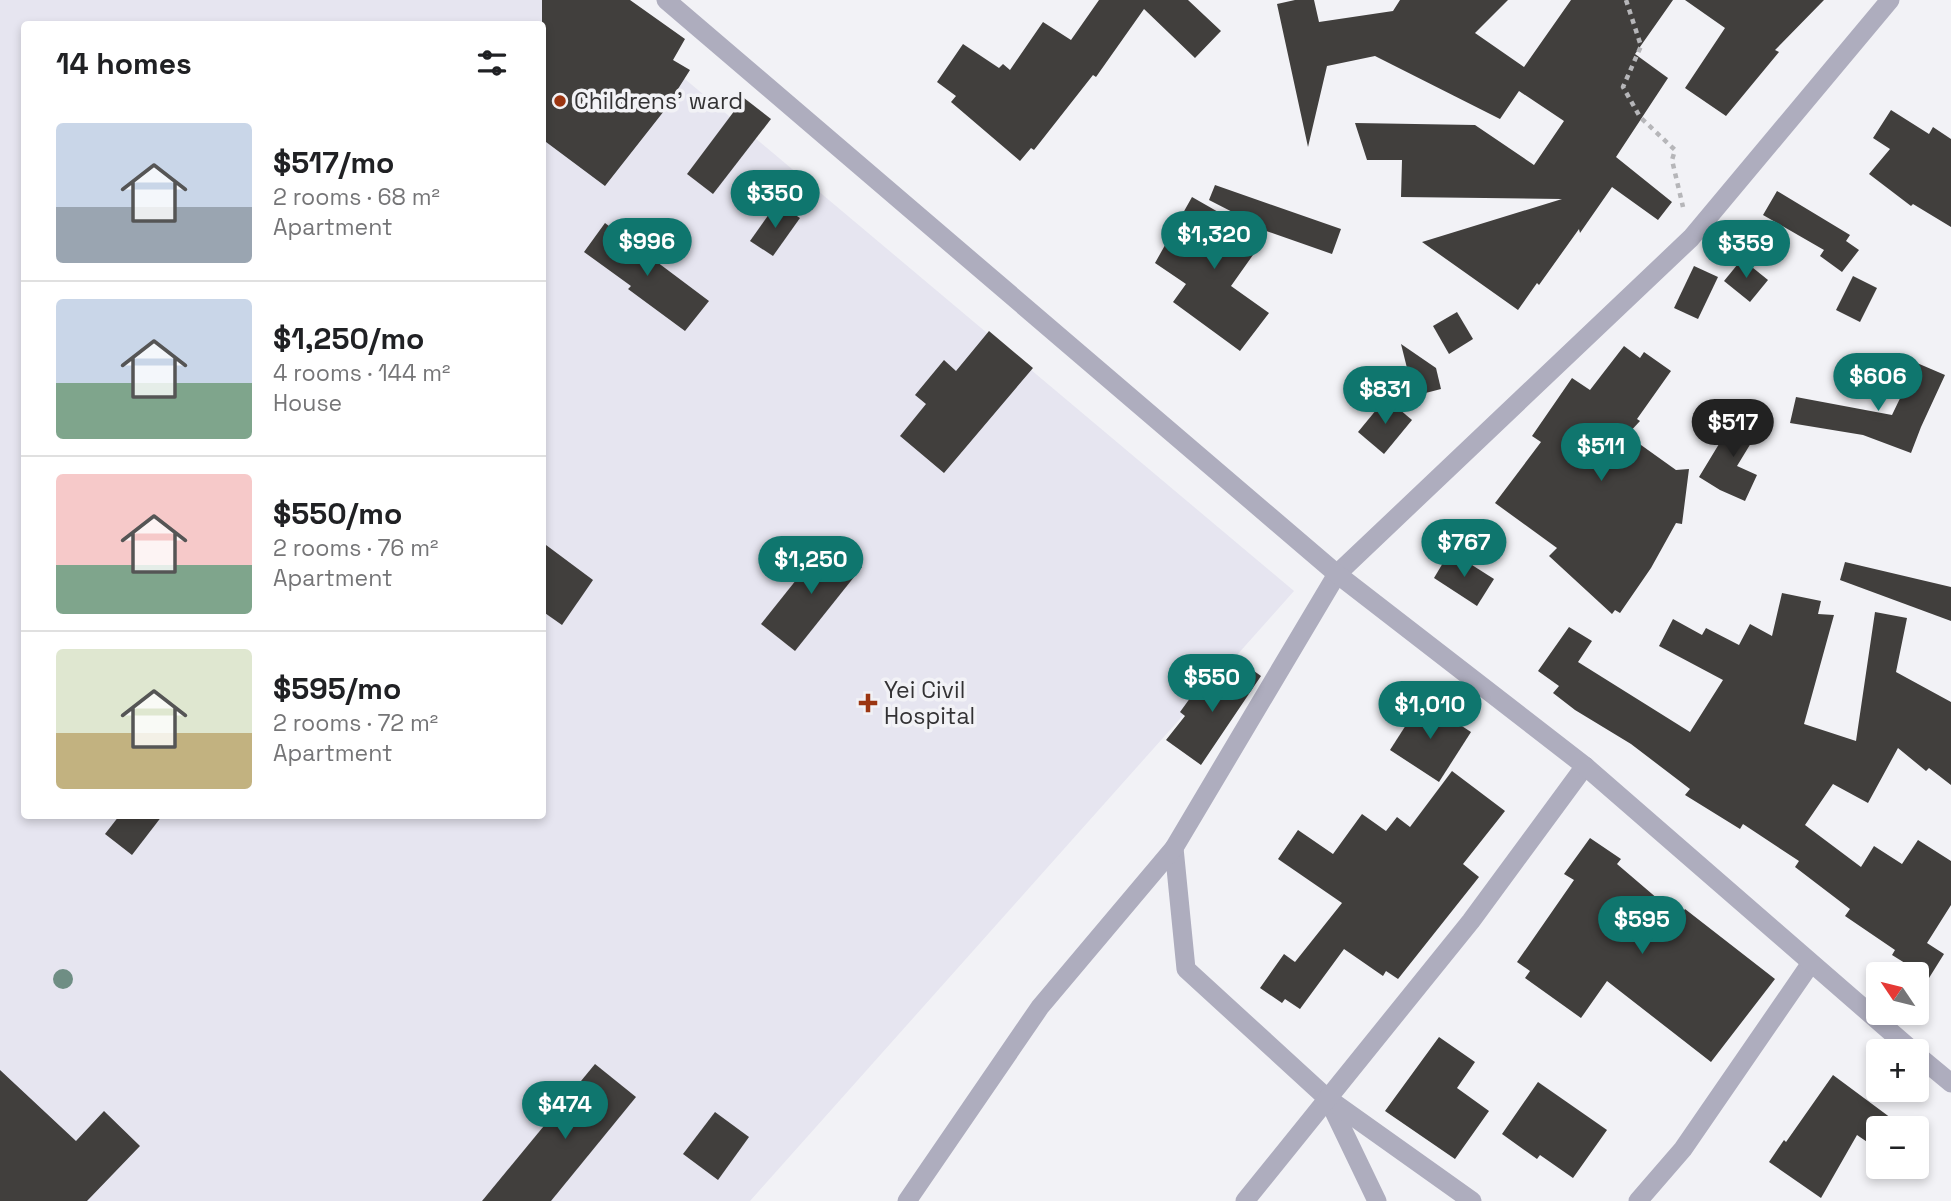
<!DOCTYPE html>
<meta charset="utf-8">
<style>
:root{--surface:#fff;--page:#f6f6f6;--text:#202124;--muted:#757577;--line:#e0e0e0;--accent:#0f766e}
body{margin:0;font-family:"Space Grotesk",sans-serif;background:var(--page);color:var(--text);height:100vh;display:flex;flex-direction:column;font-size:26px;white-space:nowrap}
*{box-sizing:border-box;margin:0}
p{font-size:23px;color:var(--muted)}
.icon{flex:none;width:38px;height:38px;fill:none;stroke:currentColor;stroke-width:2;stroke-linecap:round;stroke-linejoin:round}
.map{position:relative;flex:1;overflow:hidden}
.side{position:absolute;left:21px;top:21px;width:525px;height:798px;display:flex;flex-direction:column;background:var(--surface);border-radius:7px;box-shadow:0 4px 10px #0003}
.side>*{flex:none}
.needle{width:46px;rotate:305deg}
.tools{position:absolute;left:1866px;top:962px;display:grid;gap:14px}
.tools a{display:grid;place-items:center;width:63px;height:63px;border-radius:7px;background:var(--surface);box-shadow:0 4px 10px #0003;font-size:35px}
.price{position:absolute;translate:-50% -60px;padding:0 16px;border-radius:24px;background:var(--accent);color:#fff;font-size:23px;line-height:46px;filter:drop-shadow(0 2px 4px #0008)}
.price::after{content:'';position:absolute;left:50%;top:42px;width:21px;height:16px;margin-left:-10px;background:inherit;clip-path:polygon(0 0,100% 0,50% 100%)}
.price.on{background:#222;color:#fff}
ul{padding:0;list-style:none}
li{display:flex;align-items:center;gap:21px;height:175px;padding:0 35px}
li+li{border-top:2px solid var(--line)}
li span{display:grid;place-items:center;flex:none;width:196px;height:140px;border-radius:7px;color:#555}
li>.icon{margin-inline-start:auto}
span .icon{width:84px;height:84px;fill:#fffc;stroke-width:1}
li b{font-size:30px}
h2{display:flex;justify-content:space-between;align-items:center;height:84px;padding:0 35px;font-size:30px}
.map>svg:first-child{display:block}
.built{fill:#e6e5f0;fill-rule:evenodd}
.building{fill:#413f3d}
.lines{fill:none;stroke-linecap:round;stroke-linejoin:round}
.path{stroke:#b6b6b9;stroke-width:4.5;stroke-dasharray:5 5;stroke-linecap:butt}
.minor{stroke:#aeadbe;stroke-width:19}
.tertiary{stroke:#aeadbe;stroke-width:19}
.tree{fill:#6f8e84}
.poi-dot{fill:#9b3511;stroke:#f2f2f6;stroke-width:2.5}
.labels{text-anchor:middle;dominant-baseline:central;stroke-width:7;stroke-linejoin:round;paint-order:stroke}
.poi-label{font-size:23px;fill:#333234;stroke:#f2f2f6;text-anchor:start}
</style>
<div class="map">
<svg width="1951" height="1201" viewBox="0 0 1951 1201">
<rect width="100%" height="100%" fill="#f2f2f6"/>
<path class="built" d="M0,0H591L1294,591L750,1201H0ZM24,24H542V816H24Z"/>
<g class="building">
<path d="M542,0H630L685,39L673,60L690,70L664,111L605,186L542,139Z"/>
<path d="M1099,0H1188L1221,31L1195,58L1144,9L1096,77L1093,75L1034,150L1031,148L1020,161L951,102L956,96L937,82L963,44L999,68L1003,64L1010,70L1043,22L1071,40Z"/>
<path d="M1295,0H1314L1319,22L1393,11L1400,0H1508L1475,33L1524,67L1571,0H1673L1635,54L1668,78L1616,157L1672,202L1658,220L1612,187L1580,233L1579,229L1539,285L1537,283L1518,310L1422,242L1562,199L1401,197L1402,160H1367L1355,123L1475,125L1534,165L1564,121L1519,91L1500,119L1375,56L1327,66L1308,147L1277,4Z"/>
<path d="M1685,0H1824L1775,50L1779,52L1726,116L1685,88L1725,28Z"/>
<path d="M744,98L771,119L713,194L687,174Z"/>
<path d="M1891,110L1929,134L1933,127L1951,139V227L1913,204L1911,206L1869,174L1890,149L1873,138Z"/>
<path d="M1215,185L1341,229L1332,254L1246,224L1248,220L1209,200Z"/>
<path d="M1777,191L1850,235L1846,241L1859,250L1842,272L1820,256L1824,250L1763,215Z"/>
<path d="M1192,197L1234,221L1236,218L1265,238L1231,286L1269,313L1240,351L1173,302L1186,284L1155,263Z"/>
<path d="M777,203L800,218L773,256L750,241Z"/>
<path d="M605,223L709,301L685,331L628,289L631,286L584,252Z"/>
<path d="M1742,259L1768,280L1750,302L1724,281Z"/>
<path d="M1694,266L1718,277L1698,319L1674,308Z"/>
<path d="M1853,276L1877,288L1860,322L1836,310Z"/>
<path d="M1457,312L1473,339L1449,354L1433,326Z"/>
<path d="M989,331L1033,368L944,473L900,436L926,404L915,395L944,360L956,371Z"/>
<path d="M1401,344L1436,368L1441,389L1414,396Z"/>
<path d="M1624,346L1640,358L1644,352L1671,371L1637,419L1640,421L1627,435L1676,470L1689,469L1682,524L1676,523L1651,568L1620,613L1615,610L1612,614L1549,556L1557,548L1495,503L1541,442L1532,436L1572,378L1590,390Z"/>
<path d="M1917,363L1945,375L1921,427L1911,453L1863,435L1790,423L1796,397L1892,415Z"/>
<path d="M1386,398L1412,420L1384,454L1358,432Z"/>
<path d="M1739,411L1762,425L1737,466L1757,475L1745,501L1720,490L1699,477Z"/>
<path d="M828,540L862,567L795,651L761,624Z"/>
<path d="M542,542L593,580L562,625L542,611Z"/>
<path d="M1450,551L1494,579L1477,606L1434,578Z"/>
<path d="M1845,562L1951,587V621L1840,580Z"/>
<path d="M1782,593L1821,601L1818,614L1834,615L1804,724L1856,741L1875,612L1907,618L1896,672L1951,702V785L1929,768L1926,771L1898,748L1868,803L1833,784L1805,825L1861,867L1874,846L1902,864L1918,840L1951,861V905L1927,943L1944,954L1929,978L1892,955L1895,950L1845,916L1850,909L1795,867L1799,861L1743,824L1740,829L1685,795L1690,789L1631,744L1575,710L1553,693L1559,686L1538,671L1569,627L1592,641L1578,662L1690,732L1723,680L1659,646L1673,619L1702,635L1706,628L1739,645L1750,624L1772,636Z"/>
<path d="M1240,661L1261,676L1201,765L1166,740L1185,716L1180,712L1201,683L1216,694Z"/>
<path d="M1422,700L1471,732L1439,782L1390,750Z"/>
<path d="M1452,771L1505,811L1463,864L1479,877L1398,979L1386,971L1383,976L1344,949L1300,1009L1285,999L1282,1003L1260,988L1284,954L1295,962L1342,903L1278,859L1298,830L1333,854L1362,814L1386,831L1397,817L1410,827Z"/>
<path d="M119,816H162L132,855L105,834Z"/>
<path d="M1590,838L1621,859L1617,864L1679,917L1685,909L1775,979L1711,1062L1607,981L1581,1018L1525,978L1530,971L1517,962L1574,880L1564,874Z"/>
<path d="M1439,1037L1475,1062L1457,1088L1489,1111L1455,1159L1385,1111Z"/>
<path d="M595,1064L636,1097L551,1201H482Z"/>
<path d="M0,1070L76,1141L104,1111L140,1146L87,1201H0Z"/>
<path d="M1833,1075L1895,1121L1890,1129H1878L1876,1148L1857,1135L1821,1198L1769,1162L1784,1140L1786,1142Z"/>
<path d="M1538,1082L1607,1130L1573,1178L1540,1155L1537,1159L1502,1134Z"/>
<path d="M715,1112L749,1137L718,1180L683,1154Z"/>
</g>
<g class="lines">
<path class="path" d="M1626,0L1641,46L1623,87L1640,117L1675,150L1672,160L1683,207"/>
<g class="minor">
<path d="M1174,848L1186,969L1328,1099L1377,1201"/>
<path d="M1330,1100L1472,1201"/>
<path d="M907,1201L1040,1007L1174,848L1337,574L1691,238L1890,0"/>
<path d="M1245,1201L1471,921L1585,766"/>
<path d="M1638,1201L1683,1149L1811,963"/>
</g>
<g class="tertiary">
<path d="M666,0L1337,574L1585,766L1914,1052"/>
<path d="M1916,1054L1951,1083"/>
</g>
</g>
<circle class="tree" cx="63" cy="979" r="10"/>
<g class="poi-dot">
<circle cx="560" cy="101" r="7"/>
<path d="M864.5 692.5h7v7h7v7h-7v7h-7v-7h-7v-7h7z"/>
</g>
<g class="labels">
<g class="poi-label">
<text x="574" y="101">Childrens' ward</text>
<text x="884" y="690">Yei Civil<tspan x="884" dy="26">Hospital</tspan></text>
</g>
</g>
</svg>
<div class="tools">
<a><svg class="needle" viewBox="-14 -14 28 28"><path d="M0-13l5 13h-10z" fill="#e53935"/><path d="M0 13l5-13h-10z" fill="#757577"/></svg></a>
<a>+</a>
<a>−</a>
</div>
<b class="price" style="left:775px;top:230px">$350</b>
<b class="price" style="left:1214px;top:271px">$1,320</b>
<b class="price" style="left:647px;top:278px">$996</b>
<b class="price" style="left:1746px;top:280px">$359</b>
<b class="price" style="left:1878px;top:413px">$606</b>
<b class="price" style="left:1385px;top:426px">$831</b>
<b class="price on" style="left:1733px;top:459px">$517</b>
<b class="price" style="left:1601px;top:483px">$511</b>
<b class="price" style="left:1464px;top:579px">$767</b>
<b class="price" style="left:811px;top:596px">$1,250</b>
<b class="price" style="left:1212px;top:714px">$550</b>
<b class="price" style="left:1430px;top:741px">$1,010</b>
<b class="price" style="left:1642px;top:956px">$595</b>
<b class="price" style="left:565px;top:1141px">$474</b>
<section class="side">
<h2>14 homes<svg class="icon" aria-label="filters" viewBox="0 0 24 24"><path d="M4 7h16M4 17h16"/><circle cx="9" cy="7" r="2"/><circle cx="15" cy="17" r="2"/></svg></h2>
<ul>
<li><span style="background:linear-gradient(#c9d6e8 60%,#9aa5b1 0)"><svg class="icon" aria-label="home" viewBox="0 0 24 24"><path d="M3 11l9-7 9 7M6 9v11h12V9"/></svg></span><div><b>$517/mo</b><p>2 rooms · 68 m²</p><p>Apartment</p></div></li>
<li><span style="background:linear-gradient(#c9d6e8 60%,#7fa58c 0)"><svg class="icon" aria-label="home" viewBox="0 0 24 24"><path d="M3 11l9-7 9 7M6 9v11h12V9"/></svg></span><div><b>$1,250/mo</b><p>4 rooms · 144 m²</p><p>House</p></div></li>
<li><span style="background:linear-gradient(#f6c9c9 65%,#7fa58c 0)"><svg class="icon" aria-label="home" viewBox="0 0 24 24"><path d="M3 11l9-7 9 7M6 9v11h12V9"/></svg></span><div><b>$550/mo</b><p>2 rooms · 76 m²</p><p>Apartment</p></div></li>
<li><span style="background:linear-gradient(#dfe7d0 60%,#c2b280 0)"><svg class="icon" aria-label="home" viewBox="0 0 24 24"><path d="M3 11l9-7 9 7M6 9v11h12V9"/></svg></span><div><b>$595/mo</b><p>2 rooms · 72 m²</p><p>Apartment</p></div></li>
</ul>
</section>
</div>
